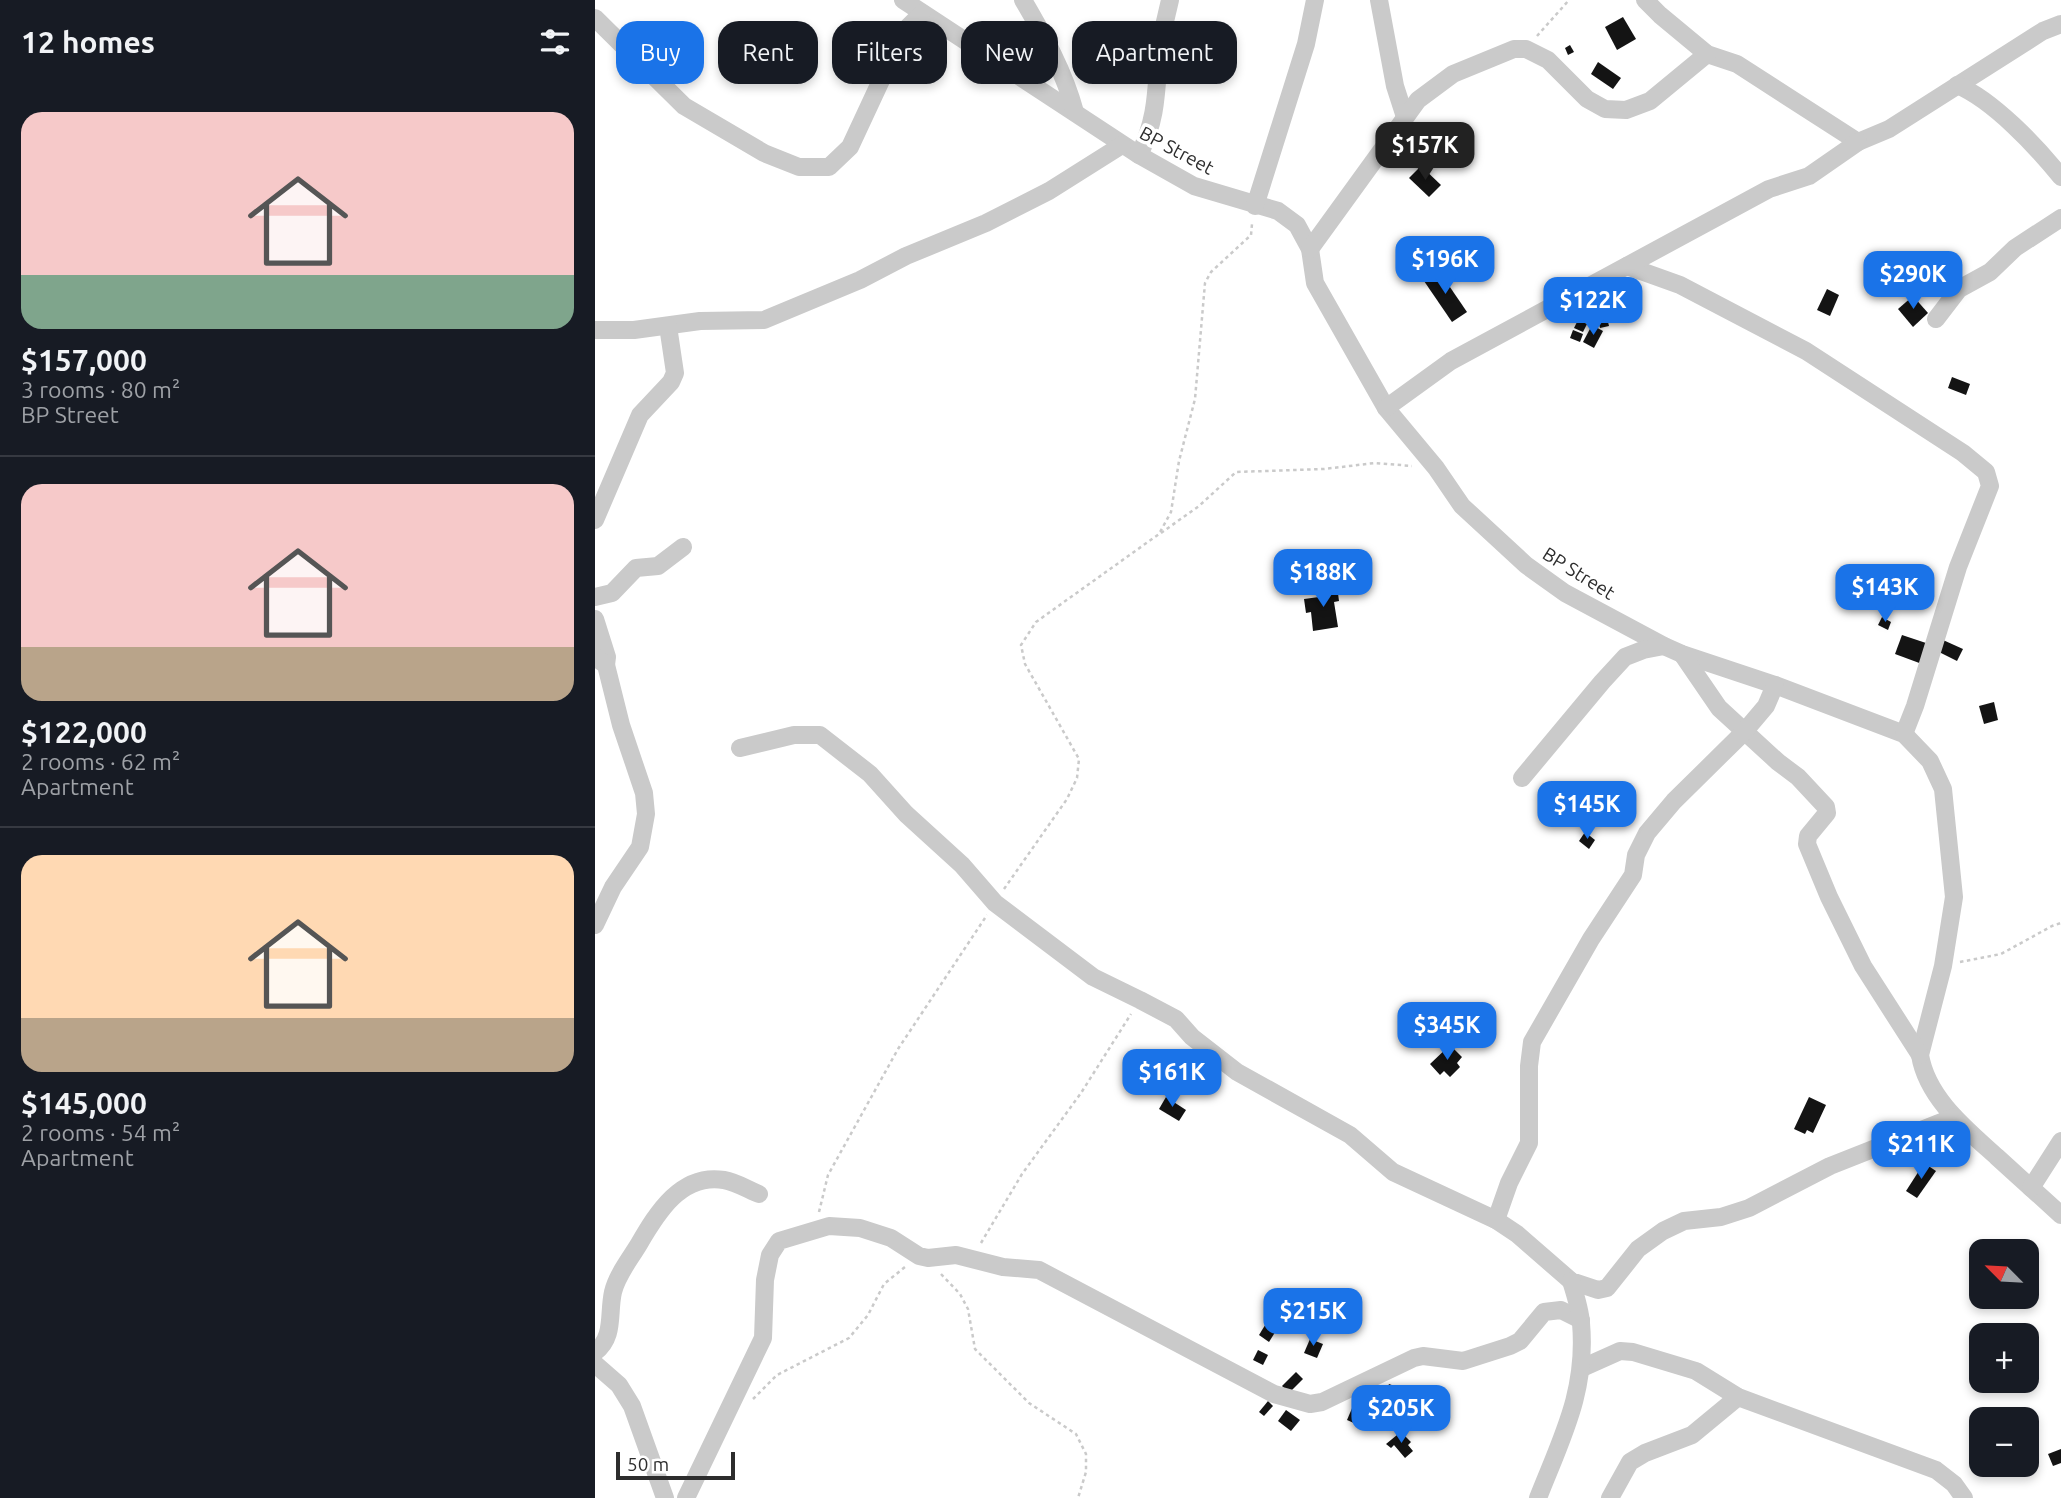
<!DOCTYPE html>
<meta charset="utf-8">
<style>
:root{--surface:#171b24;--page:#242831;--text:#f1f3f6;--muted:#9ea1a6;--line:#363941;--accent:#1a73e8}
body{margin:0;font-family:Ubuntu,sans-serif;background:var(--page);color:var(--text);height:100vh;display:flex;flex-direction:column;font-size:26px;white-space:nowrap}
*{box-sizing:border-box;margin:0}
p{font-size:23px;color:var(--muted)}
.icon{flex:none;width:38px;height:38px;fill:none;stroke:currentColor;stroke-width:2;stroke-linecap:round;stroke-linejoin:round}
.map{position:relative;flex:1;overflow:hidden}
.side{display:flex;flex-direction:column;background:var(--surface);width:595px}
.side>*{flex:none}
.hud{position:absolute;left:21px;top:21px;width:665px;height:63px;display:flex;gap:14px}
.needle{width:46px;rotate:294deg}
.controls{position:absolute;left:1374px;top:1239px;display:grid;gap:14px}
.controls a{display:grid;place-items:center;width:70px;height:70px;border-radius:14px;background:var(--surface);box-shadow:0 4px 10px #0003;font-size:35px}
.scale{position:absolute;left:21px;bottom:18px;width:119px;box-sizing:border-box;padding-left:7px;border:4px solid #2d2d2d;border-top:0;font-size:19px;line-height:24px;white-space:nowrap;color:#2d2d2d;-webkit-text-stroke:5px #fff;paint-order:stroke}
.price{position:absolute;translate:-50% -60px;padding:0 16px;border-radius:14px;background:var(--accent);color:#fff;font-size:23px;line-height:46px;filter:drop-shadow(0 2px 4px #0008)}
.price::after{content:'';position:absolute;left:50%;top:42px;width:21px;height:16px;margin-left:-10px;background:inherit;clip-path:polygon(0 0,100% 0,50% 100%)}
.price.current{background:#222;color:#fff}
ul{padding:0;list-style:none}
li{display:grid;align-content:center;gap:14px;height:371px;padding:0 21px}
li+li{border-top:2px solid var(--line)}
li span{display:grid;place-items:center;height:217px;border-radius:21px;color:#555}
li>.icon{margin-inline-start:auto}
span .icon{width:126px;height:126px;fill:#fffc;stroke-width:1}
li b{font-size:30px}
h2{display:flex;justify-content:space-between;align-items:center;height:84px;padding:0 21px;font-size:30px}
.pill{padding:0 24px;border-radius:21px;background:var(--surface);box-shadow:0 4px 10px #0003;font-size:24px;line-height:63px}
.pill.current{background:var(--accent);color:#fff}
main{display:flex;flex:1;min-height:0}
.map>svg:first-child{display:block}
.building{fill:#141414}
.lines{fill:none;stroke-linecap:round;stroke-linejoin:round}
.path{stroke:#cacaca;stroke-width:2.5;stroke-dasharray:3.5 3.5;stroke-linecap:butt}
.minor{stroke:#cacaca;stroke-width:18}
.labels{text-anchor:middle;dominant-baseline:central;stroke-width:7;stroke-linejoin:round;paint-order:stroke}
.street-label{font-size:19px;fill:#2d2d2d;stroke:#fff}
</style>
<main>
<section class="side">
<h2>12 homes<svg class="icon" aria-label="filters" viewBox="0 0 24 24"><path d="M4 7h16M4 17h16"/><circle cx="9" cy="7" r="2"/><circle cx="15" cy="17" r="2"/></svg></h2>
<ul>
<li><span style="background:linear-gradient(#f6c9c9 75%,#7fa58c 0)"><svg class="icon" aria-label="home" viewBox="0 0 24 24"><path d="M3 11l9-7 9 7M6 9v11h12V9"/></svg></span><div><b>$157,000</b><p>3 rooms · 80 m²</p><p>BP Street</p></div></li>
<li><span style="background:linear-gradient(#f6c9c9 75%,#b9a48a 0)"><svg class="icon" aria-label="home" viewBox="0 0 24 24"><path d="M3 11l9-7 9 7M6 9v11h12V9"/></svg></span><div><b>$122,000</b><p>2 rooms · 62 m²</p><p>Apartment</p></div></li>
<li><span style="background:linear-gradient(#ffd9b3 75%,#b9a48a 0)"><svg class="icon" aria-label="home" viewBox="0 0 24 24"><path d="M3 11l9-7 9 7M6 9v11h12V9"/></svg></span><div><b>$145,000</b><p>2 rooms · 54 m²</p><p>Apartment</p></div></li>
</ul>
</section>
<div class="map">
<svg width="1466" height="1498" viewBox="0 0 1466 1498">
<rect width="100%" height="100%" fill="#fff"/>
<g class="building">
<path d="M1028,17L1041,39L1022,50L1010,27Z"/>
<path d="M975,45L979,52L973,55L970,48Z"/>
<path d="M1003,62L1026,78L1018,89L996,74Z"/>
<path d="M826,166L846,185L834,197L814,178Z"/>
<path d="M844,271L872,312L857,322L829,281Z"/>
<path d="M1232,289L1244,295L1235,316L1222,310Z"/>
<path d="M1002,295L1018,301L1012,315L1002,311L1004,306L999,305Z"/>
<path d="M1318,296L1333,313L1318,327L1303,309Z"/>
<path d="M1012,318L1014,326L1005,328L1003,320Z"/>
<path d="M983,320L992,324L988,332L979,328Z"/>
<path d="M997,325L1008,331L999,348L988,342Z"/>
<path d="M978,330L988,334L985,342L975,338Z"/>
<path d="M1357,377L1375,384L1371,395L1353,388Z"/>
<path d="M696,562L703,579L692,585L685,567Z"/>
<path d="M742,586L744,601L739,602L743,627L718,631L716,612L711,613L709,599L724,597L723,589Z"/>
<path d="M1287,617L1296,622L1293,630L1283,625Z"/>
<path d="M1307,635L1334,644L1327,664L1300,654Z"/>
<path d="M1348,640L1368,649L1362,661L1342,651Z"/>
<path d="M1399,702L1403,720L1389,724L1384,706Z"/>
<path d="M990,832L1000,840L994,849L984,841Z"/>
<path d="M855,1045L867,1057L862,1063L865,1067L855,1077L849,1071L845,1075L835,1064Z"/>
<path d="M571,1097L591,1110L584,1121L564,1109Z"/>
<path d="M1214,1097L1231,1105L1218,1133L1212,1130L1210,1134L1199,1129Z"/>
<path d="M1329,1163L1341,1171L1322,1198L1311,1191Z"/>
<path d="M672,1322L682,1329L674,1342L664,1335Z"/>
<path d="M715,1339L728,1344L722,1358L709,1353Z"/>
<path d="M663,1350L673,1355L668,1365L658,1360Z"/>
<path d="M701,1372L708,1379L694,1393L687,1386Z"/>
<path d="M794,1384L802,1387L793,1408L785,1404Z"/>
<path d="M761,1399L770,1403L761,1424L752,1420Z"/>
<path d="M673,1401L678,1406L669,1416L664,1412Z"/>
<path d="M777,1409L787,1423L777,1431L767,1417Z"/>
<path d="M691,1410L705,1420L696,1431L683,1421Z"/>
<path d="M802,1435L805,1438L809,1435L816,1442L813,1445L818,1451L810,1458L799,1445L796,1448L791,1444Z"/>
<path d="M1466,1449V1463L1458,1466L1453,1454Z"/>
</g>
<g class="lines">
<g class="path">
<path d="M942,36L974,0"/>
<path d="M566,533L604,506L641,472L729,469L780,463L817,466"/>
<path d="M409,889L472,799L482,778L484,759L430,664L426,645L441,622L564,534L576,512L584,461L600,399L610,283L616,272L656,235L657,224"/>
<path d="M1365,962L1406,954L1457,926L1466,923"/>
<path d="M224,1212L233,1175L303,1049L392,915"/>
<path d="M386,1243L427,1174L486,1093L536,1014"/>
<path d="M346,1274L365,1294L373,1309L380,1349L434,1403L481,1434L491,1454V1472L483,1498"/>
<path d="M158,1399L182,1375L254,1338L273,1315L289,1284L310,1267"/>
</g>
<g class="minor">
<path d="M308,0L544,155L599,186L683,211L702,225L715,249L720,283L791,408L841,468L867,506L931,565L970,593L1069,646L1087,654L1180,685L1309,734L1335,761L1348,789L1359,897L1348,966L1325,1055C1332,1098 1371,1129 1402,1157C1423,1176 1445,1196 1466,1215"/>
<path d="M428,0C449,36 469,71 480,112"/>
<path d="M784,0L800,86L810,117"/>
<path d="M1050,0L1065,15L1112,54L1142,64L1263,142L1294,129L1448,31L1466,24"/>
<path d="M0,18L89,106L169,153L204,167H234L255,147L309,31L327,13"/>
<path d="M1362,85C1398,100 1442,147 1466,177"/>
<path d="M544,155C562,119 561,92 564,54C566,36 571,18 575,0"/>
<path d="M660,206L711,44L720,0"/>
<path d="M715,249L823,100L858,74L919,49H931L953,60L992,99L1010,109L1031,110L1055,101L1112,54"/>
<path d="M1032,266L1085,285L1211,351L1368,453L1391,472L1395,486L1363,567L1320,706L1309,734"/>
<path d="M1341,319L1364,289L1395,272L1420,248L1466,218"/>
<path d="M0,330H39L105,321L169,320L265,280L311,256L391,223L454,191L527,145"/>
<path d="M791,408L856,361L1174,189L1214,176L1263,142"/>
<path d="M0,520L45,415L76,382L80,373L73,326"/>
<path d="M0,597L17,593L41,568L63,566L88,547"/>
<path d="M0,619L12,657L11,665"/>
<path d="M1087,654L1124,708L1183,762L1203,777L1231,807L1232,813L1213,836L1212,844L1234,897L1268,966L1325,1055"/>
<path d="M0,657L11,665L26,725L49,793L51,814L45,847L18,887L0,925"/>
<path d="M145,748L199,735H225L275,774L311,814L367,865L400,903L498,977L545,1000L581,1019L597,1037L642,1072L755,1135L798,1172L901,1220L922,1234L976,1281L1003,1290L1012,1288L1043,1249L1068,1231L1089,1221L1126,1217L1154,1208L1235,1166L1359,1117"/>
<path d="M927,778L1007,682L1030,657L1048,650L1069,646"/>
<path d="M1436,1188L1466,1141"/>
<path d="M901,1220L914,1183L934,1143V1066L937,1042L996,939L1038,875L1041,855L1052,833L1079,801L1149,732L1171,706L1180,685"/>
<path d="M0,1352C20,1337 13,1314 18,1292C22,1275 35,1259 44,1244C62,1213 86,1173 129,1180C141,1182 154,1190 164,1194"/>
<path d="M0,1364L24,1385L37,1406L70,1498"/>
<path d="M987,1368L1025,1351L1038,1352L1101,1371L1143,1397L1341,1470L1359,1484L1369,1498"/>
<path d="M91,1498L168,1338L170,1280L175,1255L184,1241L234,1226L265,1228L296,1238L324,1256L333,1258L361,1255L408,1267L444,1270L679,1394L715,1404L727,1402L819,1358L828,1356L868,1361L915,1346L925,1341L949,1312L966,1310L986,1320"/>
<path d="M943,1498C967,1437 992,1391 986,1323C985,1309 980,1294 976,1281"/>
<path d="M1015,1498L1035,1462L1050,1453L1097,1435L1143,1397"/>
</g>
</g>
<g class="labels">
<g class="street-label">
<text transform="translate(582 150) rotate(28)">BP Street</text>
<text transform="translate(984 573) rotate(32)">BP Street</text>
</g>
</g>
</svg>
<div class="controls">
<a><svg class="needle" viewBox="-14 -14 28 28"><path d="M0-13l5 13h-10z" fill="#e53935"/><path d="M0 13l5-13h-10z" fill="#9ea1a6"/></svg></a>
<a>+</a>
<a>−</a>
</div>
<div class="scale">50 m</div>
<b class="price current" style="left:830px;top:182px">$157K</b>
<b class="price" style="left:850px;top:296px">$196K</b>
<b class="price" style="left:1318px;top:311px">$290K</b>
<b class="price" style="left:998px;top:337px">$122K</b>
<b class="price" style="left:728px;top:609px">$188K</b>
<b class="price" style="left:1290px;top:624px">$143K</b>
<b class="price" style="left:992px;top:841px">$145K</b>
<b class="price" style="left:852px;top:1062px">$345K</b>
<b class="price" style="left:577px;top:1109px">$161K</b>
<b class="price" style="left:1326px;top:1181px">$211K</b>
<b class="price" style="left:718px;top:1348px">$215K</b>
<b class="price" style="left:806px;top:1445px">$205K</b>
<div class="hud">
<a class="pill current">Buy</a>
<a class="pill">Rent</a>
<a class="pill">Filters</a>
<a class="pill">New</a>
<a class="pill">Apartment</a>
</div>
</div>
</main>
